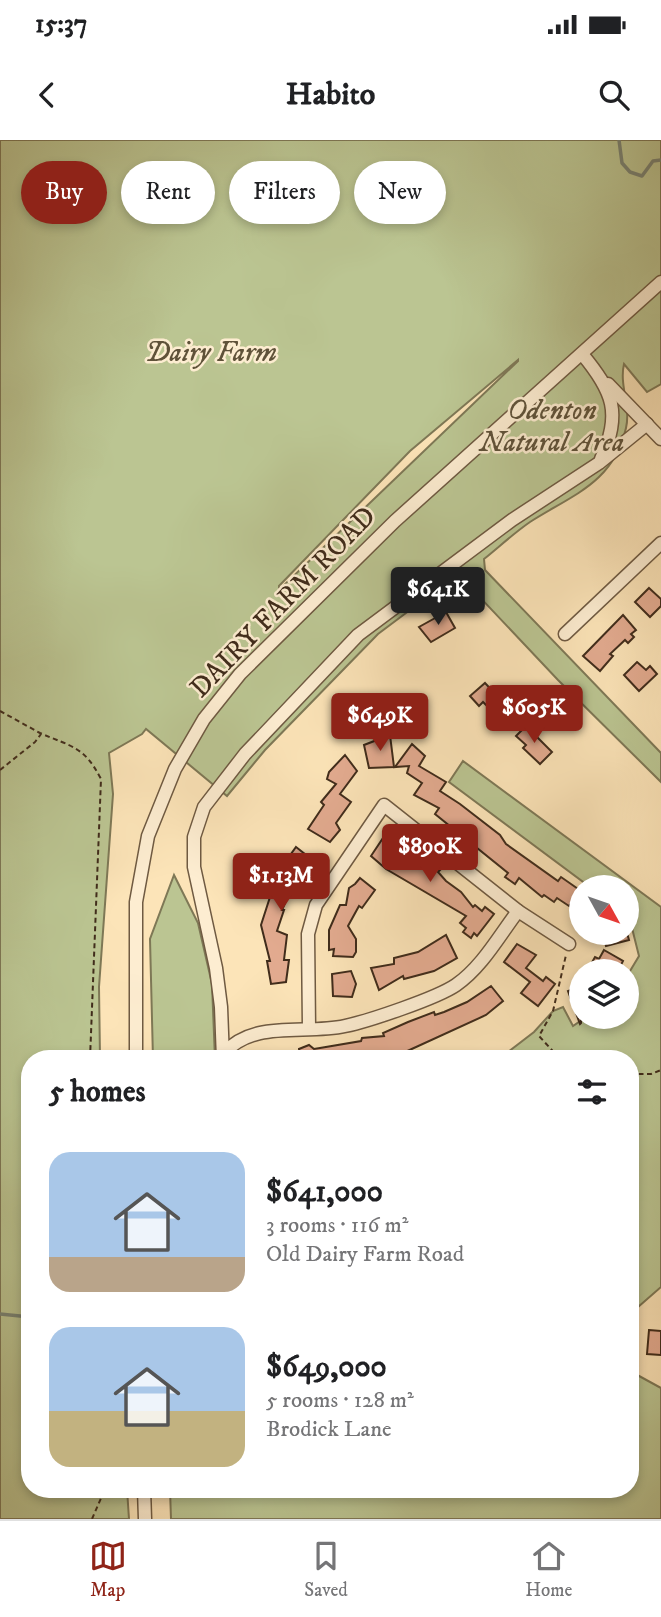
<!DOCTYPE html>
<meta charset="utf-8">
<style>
:root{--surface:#fff;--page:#f2f2f2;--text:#202124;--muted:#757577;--line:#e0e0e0;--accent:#8f2418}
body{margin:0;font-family:"IM FELL DW Pica",serif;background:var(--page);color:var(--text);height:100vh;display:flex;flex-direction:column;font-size:26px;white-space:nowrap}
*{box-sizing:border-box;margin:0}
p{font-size:23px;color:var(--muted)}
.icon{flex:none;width:38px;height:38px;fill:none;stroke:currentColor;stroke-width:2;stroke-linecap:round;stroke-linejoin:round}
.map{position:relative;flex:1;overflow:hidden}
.sheet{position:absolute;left:21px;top:910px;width:618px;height:448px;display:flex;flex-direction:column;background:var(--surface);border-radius:28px;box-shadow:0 4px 10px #0003}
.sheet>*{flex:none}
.hud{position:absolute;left:21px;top:21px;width:620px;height:63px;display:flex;gap:14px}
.needle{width:46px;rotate:130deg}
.fabs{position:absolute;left:569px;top:735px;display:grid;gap:14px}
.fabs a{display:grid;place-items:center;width:70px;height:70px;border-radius:50%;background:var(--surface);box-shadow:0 4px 10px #0003;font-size:35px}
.price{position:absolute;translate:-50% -60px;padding:0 16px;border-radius:7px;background:var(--accent);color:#fff;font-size:23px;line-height:46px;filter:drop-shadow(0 2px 4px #0008)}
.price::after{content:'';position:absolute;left:50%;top:42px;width:21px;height:16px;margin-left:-10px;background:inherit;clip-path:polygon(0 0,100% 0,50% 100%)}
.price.on{background:#222;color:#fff}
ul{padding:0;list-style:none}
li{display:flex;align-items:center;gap:21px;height:175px;padding:0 28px}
li span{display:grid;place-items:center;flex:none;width:196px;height:140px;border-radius:21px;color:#555}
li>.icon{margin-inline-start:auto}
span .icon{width:84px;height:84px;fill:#fffc;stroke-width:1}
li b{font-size:30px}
h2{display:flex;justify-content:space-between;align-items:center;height:84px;padding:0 28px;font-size:30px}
.chip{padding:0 24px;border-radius:32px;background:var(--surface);box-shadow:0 4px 10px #0003;font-size:24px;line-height:63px}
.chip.on{background:var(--accent);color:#fff}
.status{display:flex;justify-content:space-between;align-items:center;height:49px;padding:0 35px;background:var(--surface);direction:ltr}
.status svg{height:19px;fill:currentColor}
header{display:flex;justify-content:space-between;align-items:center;height:91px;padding:0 28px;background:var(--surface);font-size:32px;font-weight:800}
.menu{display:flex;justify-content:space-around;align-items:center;height:98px;border-top:2px solid var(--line);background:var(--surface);font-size:19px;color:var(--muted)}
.menu a{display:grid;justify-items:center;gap:4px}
.menu .on{color:var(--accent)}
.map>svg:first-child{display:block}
.green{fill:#bbc592;stroke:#7e7856;stroke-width:2;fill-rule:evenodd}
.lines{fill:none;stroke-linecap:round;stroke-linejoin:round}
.stream{stroke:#798475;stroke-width:3.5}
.building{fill:#e3ab90;stroke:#402c1b;stroke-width:2}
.street-casing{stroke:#6f5a42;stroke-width:15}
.path{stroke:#402c1b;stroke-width:2;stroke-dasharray:5 3.5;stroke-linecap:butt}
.street{stroke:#fdedd1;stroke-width:12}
.labels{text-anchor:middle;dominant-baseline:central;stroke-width:5;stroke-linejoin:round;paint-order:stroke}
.park-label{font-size:28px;font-style:italic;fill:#5f5239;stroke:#fdedd1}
.street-label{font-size:28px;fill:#402c1b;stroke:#fdedd1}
</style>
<div class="status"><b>15:37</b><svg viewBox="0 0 49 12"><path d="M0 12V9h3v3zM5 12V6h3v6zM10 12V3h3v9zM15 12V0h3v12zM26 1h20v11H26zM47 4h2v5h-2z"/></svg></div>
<header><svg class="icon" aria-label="back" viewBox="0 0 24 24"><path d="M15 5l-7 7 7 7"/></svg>Habito<svg class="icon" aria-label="search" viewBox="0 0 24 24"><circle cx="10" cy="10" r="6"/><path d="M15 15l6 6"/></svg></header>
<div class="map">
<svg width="661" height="1379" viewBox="0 0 661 1379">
<rect width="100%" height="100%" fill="#fce4b8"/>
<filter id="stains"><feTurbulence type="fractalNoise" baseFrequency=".00286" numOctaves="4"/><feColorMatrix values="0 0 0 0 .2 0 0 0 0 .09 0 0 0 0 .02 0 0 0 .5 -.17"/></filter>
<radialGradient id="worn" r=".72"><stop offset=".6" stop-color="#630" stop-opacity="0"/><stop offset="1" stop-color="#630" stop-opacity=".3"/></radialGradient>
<g class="green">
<path d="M0,0H661V244L647,252L624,224C619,245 631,266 626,288C613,343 574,354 530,382C514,393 499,407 484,419L485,430L661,613V642L558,540L458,434L378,494L265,610L227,656L146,589L142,594L109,613L113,654L99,847L100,919H30V1349H127L129,1379H0ZM518,220V221L279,450V446L410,311Z"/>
<path d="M463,621L661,767V1147L630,1174V919H499L534,892L553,871L563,867L573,886L586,877H626L627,836L639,816L627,768L626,747H600L589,740L586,744L449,642Z"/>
<path d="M174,735L198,783L212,844L215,919H153L150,799Z"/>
<path d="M630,1231L661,1248V1379H171L170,1349H630Z"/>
</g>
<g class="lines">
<g class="stream">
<path d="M619,0L622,23L630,32L642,36L653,21L661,20"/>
<path d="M0,1174L30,1177"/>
</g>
</g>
<g class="building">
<path d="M649,448L661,459V466L650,477L635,462Z"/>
<path d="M446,472L455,488L431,502L419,487Z"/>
<path d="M623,475L636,490L631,494L634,497L628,503L625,500L610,514L613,516L600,531L583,516Z"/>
<path d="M637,522L646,530L650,526L657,534L639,551L624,535Z"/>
<path d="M485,543L500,559L489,568L483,562L479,566L470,556Z"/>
<path d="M526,586L552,612L540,624L523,608L526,605L516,596Z"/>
<path d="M390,595L394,627L369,628L364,605Z"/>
<path d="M412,604L425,616L419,626L446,642L440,651L460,664L500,695L506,704L558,741L561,737L581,751V768L572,762L569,766L557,758L554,762L544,755L542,757L519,738L515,744L505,737L508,733L435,674L439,668L414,655L422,643L407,633L409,626L395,627Z"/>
<path d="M345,615L357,631L340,654L351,662L336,683L340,690L330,702L308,689L324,665L321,662L336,644L327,639L329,632Z"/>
<path d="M385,695L408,713L431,726L436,725L441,729L438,732L446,741L461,752L473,767L475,765L482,771L485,767L494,774L477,796L474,793L471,798L463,792L466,788L460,783L466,776L386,729L371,716Z"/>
<path d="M296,707L315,722L304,736L298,734L282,770H284L277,791L287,795L284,820H289L286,842L271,844L267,821H270L261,785L270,757L266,755L276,731L278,732Z"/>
<path d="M360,738L375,750L362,768L359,766L348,786L356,799V812L353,817L333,816L334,809L329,810V790L340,765H346L349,748L355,744Z"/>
<path d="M606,793H627L629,800L606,806L603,795Z"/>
<path d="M446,795L457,818L434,831L404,839L403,836L379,850L371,828L394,824V818L418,812Z"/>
<path d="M517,804L536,815L526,828L543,841L546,837L555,844L538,866L521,853L530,842L504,822Z"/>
<path d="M604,810L623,821L618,831H598L590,826L595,817L599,819Z"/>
<path d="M351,831L356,844L352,857L333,856L332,834Z"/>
<path d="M491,846L503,861L486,875L403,913L389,919H300L299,909L309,905L314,909L320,908L361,901L362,898L384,896L383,893L408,882L434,872L435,875L444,872L467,862Z"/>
<path d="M581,846V883L580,884L568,851Z"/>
<path d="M649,1190L661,1191V1215L647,1214Z"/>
</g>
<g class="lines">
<defs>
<g id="street">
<path d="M582,214C613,251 622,274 601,319"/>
<path d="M608,244L661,299"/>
<path d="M565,494L661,403"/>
<path d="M309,888L308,794L316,765L384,665L518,771L569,804"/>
<path d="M223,914C254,879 304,895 345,886C369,881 437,858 456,845C482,827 499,796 518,771"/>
<path d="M136,919V762L148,696L175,629L204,579L240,534L395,381L661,142"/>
<path d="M223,919L221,867L216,828L194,727V697L204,667L245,614L358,495L512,380L599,323L647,284"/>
<path d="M144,1349L145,1379"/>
</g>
</defs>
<use href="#street" class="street-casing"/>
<g class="path">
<path d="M0,571C13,578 27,586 40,593C72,607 84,606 101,639L90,919"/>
<path d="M0,630L35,602L41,594"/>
<path d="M560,919L539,896L553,871L566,815"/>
<path d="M630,934H651L661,930"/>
<path d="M92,1379L105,1349"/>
</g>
<use href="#street" class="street"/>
</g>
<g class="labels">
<g class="park-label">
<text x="211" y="212">Dairy Farm</text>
<text x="552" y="270">Odenton<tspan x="552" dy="32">Natural Area</tspan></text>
</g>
<g class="street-label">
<text transform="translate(283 462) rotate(-46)">DAIRY FARM ROAD</text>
</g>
</g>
<rect width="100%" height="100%" filter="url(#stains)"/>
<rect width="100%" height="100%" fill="url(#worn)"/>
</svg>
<div class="fabs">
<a><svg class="needle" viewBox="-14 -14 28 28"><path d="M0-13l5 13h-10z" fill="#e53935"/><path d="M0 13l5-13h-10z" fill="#757577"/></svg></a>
<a><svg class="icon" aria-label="layers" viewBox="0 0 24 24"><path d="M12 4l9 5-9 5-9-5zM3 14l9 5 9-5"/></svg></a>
</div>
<b class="price on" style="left:438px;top:487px">$641K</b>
<b class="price" style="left:534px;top:605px">$605K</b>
<b class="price" style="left:380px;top:613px">$649K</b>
<b class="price" style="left:430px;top:744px">$890K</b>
<b class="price" style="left:281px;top:773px">$1.13M</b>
<div class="hud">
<a class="chip on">Buy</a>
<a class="chip">Rent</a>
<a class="chip">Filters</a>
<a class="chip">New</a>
</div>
<section class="sheet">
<h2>5 homes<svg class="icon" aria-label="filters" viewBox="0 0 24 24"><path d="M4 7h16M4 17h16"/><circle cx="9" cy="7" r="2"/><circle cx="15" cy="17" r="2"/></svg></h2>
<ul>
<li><span style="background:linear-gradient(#a9c7e8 75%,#b9a48a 0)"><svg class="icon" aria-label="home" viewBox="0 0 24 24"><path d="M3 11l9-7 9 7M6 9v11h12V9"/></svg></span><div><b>$641,000</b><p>3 rooms · 116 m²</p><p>Old Dairy Farm Road</p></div></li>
<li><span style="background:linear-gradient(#a9c7e8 60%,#c2b280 0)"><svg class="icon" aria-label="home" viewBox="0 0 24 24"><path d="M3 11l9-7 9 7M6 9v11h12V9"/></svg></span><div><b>$649,000</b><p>5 rooms · 128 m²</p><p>Brodick Lane</p></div></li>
</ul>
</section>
</div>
<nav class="menu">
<a class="on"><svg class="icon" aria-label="map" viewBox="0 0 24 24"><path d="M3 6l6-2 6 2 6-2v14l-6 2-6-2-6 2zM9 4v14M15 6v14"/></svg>Map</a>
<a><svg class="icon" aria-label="saved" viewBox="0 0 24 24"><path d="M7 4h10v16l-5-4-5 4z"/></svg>Saved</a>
<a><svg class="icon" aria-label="home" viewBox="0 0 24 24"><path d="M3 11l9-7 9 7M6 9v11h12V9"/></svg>Home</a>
</nav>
